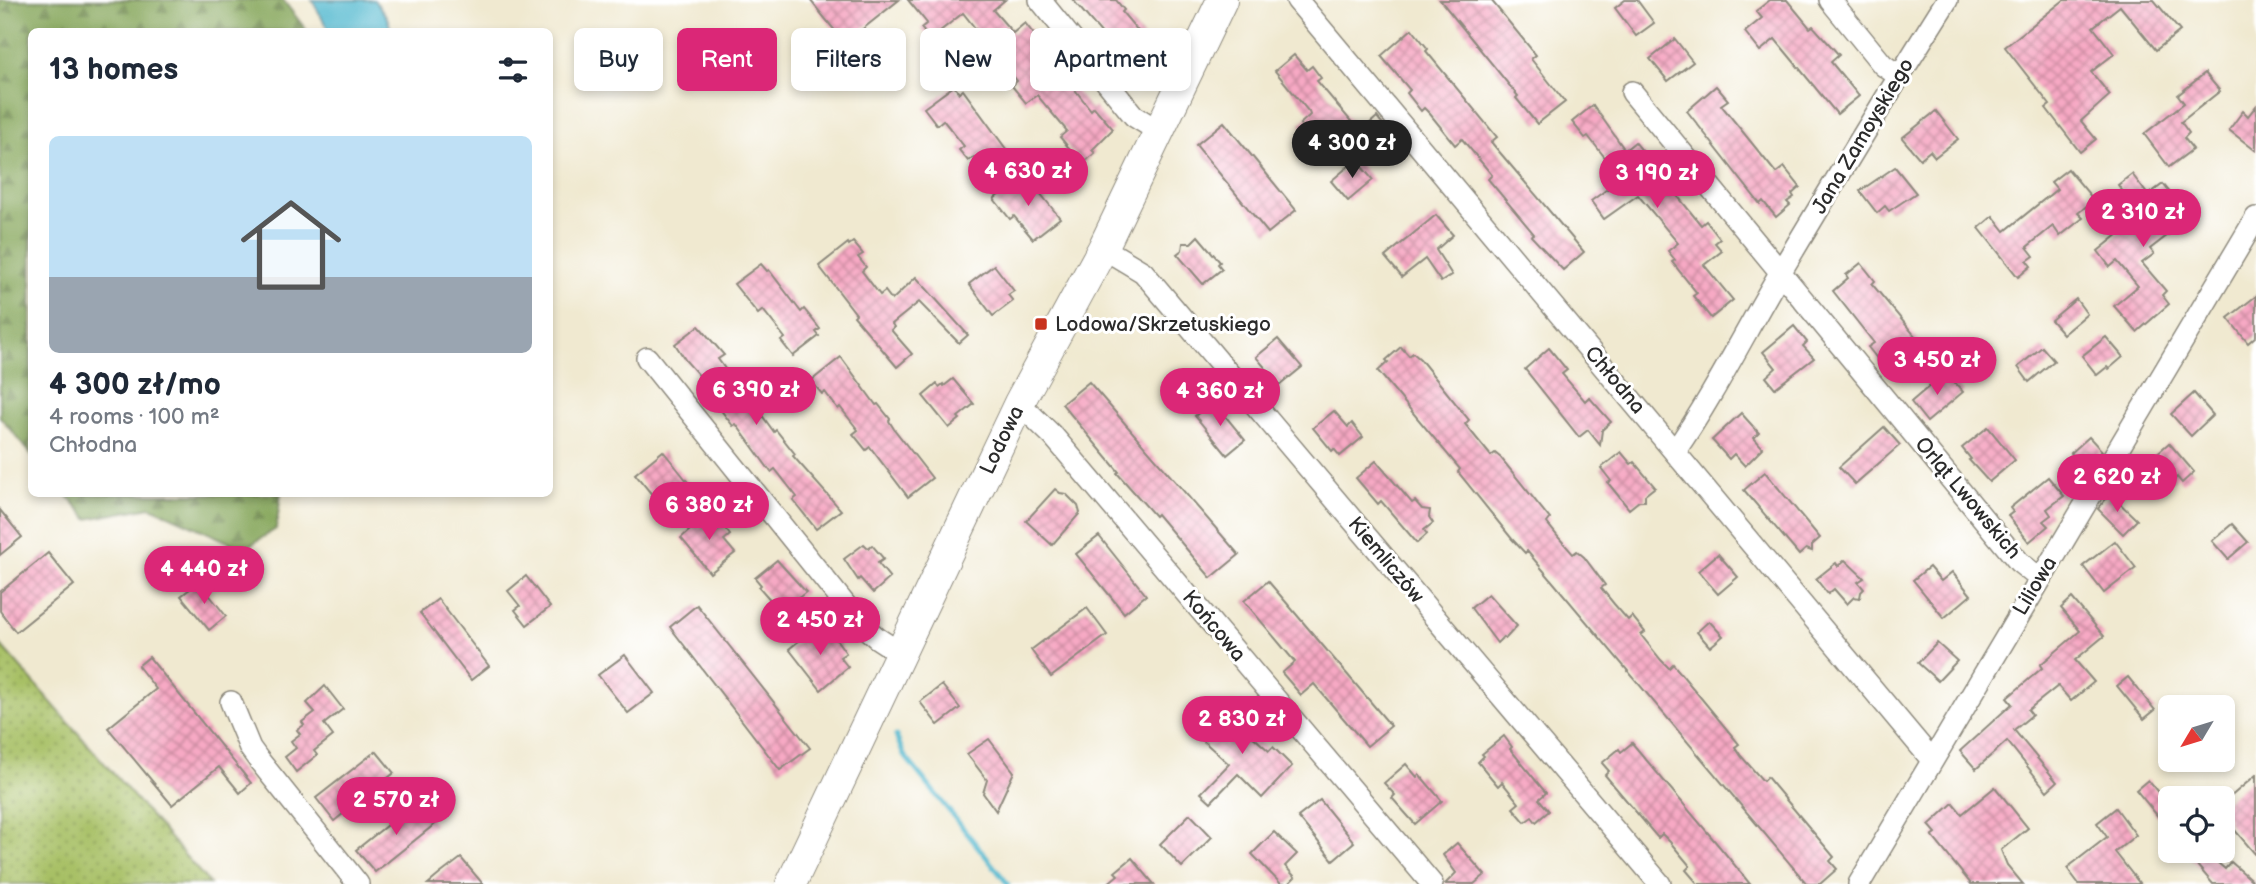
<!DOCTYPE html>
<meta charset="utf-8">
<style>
:root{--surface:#fff;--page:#f6f6f7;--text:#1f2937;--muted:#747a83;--line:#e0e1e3;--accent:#db2777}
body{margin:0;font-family:"Balsamiq Sans",sans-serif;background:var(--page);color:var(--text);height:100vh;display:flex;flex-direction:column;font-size:26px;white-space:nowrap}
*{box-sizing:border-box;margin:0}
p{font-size:23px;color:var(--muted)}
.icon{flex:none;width:38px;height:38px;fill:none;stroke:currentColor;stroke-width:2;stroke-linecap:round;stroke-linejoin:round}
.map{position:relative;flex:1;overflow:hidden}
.drawer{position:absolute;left:28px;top:28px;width:525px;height:469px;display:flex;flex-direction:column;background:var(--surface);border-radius:10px;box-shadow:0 4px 10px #0003}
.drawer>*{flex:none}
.guide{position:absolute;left:574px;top:28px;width:665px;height:63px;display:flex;gap:14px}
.needle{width:46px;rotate:232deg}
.fabs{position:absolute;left:2158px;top:695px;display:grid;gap:14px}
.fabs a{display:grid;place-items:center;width:77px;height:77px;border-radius:10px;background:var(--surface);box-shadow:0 4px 10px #0003;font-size:35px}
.price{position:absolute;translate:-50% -60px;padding:0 16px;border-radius:24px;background:var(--accent);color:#fff;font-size:23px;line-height:46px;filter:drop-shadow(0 2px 4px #0008)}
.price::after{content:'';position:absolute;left:50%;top:42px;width:21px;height:16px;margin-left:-10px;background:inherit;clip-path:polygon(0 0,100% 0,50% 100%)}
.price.on{background:#222;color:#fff}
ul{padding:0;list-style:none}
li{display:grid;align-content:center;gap:14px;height:371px;padding:0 21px}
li+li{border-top:2px solid var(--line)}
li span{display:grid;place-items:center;height:217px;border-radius:10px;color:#555}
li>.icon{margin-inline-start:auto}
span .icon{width:126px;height:126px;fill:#fffc;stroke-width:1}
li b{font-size:30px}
h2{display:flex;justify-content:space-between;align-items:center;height:84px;padding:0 21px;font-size:30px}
.chip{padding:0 24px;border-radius:10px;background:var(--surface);box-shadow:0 4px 10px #0003;font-size:24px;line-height:63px}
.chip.on{background:var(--accent);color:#fff}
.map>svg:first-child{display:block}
.grass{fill:url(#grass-dots);stroke:#697648;stroke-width:2}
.forest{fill:url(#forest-firs);stroke:#586842;stroke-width:2}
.water{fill:#4fb7ce;stroke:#3d717c;stroke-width:2}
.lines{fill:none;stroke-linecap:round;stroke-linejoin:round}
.stream{stroke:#4fb7ce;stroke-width:5}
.building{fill:url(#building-cross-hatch)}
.street-casing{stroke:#8e8a7e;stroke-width:24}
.secondary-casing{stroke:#8e8a7e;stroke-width:32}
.street{stroke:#fff;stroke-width:21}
.secondary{stroke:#fff;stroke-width:30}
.poi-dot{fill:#c8321e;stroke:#fff;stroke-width:2.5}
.labels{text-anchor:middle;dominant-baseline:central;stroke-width:6;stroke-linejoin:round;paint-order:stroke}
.street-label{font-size:21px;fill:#2b2b2b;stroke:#fff}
.poi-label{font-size:21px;fill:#2b2b2b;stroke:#fff;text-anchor:start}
</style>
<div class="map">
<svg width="2256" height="884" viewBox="0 0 2256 884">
<defs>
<pattern id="grass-dots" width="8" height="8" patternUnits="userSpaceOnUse" patternTransform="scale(1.75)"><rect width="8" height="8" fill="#a7c065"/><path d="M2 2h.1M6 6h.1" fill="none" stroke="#889c53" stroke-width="1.8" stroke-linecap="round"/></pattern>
<pattern id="forest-firs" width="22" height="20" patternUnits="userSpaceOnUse" patternTransform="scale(1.75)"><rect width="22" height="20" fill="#85a65a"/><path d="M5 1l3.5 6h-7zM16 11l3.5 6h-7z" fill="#6d874b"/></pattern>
<pattern id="building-cross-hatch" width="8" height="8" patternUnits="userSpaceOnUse" patternTransform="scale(1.75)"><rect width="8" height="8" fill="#f7a9c4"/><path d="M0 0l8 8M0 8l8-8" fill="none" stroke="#c88a9f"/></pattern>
</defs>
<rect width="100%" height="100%" fill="#fff"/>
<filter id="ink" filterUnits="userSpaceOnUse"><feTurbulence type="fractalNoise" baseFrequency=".0143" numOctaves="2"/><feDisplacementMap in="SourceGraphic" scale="14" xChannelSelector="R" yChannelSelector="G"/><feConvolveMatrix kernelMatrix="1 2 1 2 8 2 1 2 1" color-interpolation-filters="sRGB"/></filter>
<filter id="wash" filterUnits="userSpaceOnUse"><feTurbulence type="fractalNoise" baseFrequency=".00686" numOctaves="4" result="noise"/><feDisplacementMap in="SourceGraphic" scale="28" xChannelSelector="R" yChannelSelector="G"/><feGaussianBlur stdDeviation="1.57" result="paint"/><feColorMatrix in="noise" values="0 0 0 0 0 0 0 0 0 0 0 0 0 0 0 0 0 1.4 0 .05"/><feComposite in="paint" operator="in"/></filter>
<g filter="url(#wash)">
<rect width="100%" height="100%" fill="#f0e9d0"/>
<path class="grass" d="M0,644L210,884H0Z"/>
<g class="forest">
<path d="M0,0H283L307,31L32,32L31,454L0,417Z"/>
<path d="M66,494H281L276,529L244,549L151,507L88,519Z"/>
</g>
<path class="water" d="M312,0H374C382,10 391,19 390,32L329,31Z"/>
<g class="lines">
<path class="stream" d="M896,736L904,755L1008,884"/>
</g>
<g id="blocks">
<g class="building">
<path d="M810,0H899L845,43Z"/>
<path d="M908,0H1005L993,10L1013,33L1025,23L1043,46L1035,52L1055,76L1061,72L1091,110L1094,107L1113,129L1092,150L1095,153L1082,164L1060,137L1067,131L1037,95L1026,103L1012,86L1017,81L963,13L930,39L921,28L927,23Z"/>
<path d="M1073,0H1116L1124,10L1122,12L1155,51L1145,59L1150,66L1139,75L1111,40L1109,42Z"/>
<path d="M1440,0H1491L1536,55L1531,59L1565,102L1537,124L1516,98L1518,96Z"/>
<path d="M1625,0H1637L1654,23L1636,36L1615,8Z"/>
<path d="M1770,0H1787L1810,28L1813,26L1839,55L1831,62L1859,96L1837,114L1775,39L1760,51L1745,32L1762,18L1756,11Z"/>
<path d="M2064,0H2154L2180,31L2156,50L2120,6L2093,27L2114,54L2091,72L2110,95L2081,121L2096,139L2080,152L2046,108L2050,105L2005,47Z"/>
<path d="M1412,29L1428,49L1426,51L1497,137L1491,142L1584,252L1563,270L1531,236L1534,234L1488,179L1492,175L1462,139L1455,145L1430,114L1424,108L1421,111L1407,93L1410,90L1381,56Z"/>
<path d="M1675,39L1693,62L1668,81L1650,59Z"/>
<path d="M1294,55L1307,70L1312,66L1321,78L1317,81L1360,132L1377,117L1386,128L1348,159L1332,141L1321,150L1300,124L1310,115L1309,112L1275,71Z"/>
<path d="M2205,73L2220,91L2181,122L2189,133L2184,138L2193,149L2169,167L2144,134L2184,103L2178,95Z"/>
<path d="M954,86L959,93L963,90L1009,153L1001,158V165L994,164L987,170L974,157L968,161L959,150L964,146L943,120L937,125L924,108Z"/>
<path d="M1716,86L1728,100L1721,105L1776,173L1784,167L1800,187L1792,194L1794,197L1787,202L1790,205L1776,217L1763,201L1760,204L1687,111Z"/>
<path d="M1593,105L1625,150L1635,142L1647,157L1646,158L1649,163L1646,166L1667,192L1672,189L1701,225L1706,221L1720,239L1715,243L1722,251L1704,265L1733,300L1711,318L1693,296L1697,293L1672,262L1675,260L1668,251L1678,243L1638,195L1604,219L1591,201L1613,185L1602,170L1610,164L1588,136L1585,138L1572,122Z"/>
<path d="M2256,106V151L2229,130L2243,111L2248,116Z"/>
<path d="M1936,111L1958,139L1935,157L1930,151L1920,159L1902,138Z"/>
<path d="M1224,122L1296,210L1268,233L1196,145Z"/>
<path d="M1356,160L1373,180L1348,201L1331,181Z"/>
<path d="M1895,167L1916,193L1889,211L1885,206L1877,213L1860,191Z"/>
<path d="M2068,169L2094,200L2078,213L2083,218L2060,236L2053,226L2027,247L2034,256L2027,261L2031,266L2018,277L1979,228L1993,216L2005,231L2057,189L2051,182Z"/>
<path d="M2132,174L2148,195L2163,184L2190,218L2150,249L2154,254L2142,263L2166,291L2162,295L2169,304L2137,332L2114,306L2138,286L2117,261L2110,267L2098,251L2141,216L2118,185Z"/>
<path d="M1028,178L1060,218L1033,239L1014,216L1010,219L994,199L1008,187L1012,192Z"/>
<path d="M1436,215L1453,235L1436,250L1452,275L1441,282L1425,259L1402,277L1385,257Z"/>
<path d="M1198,236L1220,262L1218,264L1222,269L1203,284L1177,254L1182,250L1183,243H1191Z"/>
<path d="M853,242L863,254L858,257L866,267L862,271L880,295L885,291L892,300L916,277L968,335L959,343L919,302L892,324L894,327L891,330L912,354L897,367L854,316L856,314L819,266L848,243L849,245Z"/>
<path d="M1861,263L1875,281L1872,284L1921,343L1912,350L1914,352L1890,368L1886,363L1883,366L1868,347L1874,343L1833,291L1848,278L1846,275Z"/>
<path d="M761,264L767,271L769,270L801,312L804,309L820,329L816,332L819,336L793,356L781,341L785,338L763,310L758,314L734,284Z"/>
<path d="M994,265L1014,291L1008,295L1013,301L993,316L969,284Z"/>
<path d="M2256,296V336L2248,343L2228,318Z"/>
<path d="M2076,299L2087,314L2063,334L2051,320Z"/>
<path d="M699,326L724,355L718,359L736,384L738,382L774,432L776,430L795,454L793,456L841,510L816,529L793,500L797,497L775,469L771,472L736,424L733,426L714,401L716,399L710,392L713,391L686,361L675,344Z"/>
<path d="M1794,326L1807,342L1803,346L1814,358L1775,388L1766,377L1776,368L1763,352Z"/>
<path d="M2106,337L2123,357L2109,369L2107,367L2097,375L2082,356Z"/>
<path d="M1278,339L1302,367L1280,385L1256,357Z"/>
<path d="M1401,347L1409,356L1413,353L1420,359L1469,420L1465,424L1491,456L1495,453L1501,458L1550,519L1547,523L1559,538L1573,554L1577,551L1584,557L1605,585L1601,588L1614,604L1628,620L1632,616L1645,632L1641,635L1661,660L1669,668L1673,664L1739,744L1735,747L1741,756L1763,781L1767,777L1834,857L1830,861L1837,869L1820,884H1807L1527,551L1525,553L1512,539L1458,472L1460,469L1378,371L1388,362L1386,360Z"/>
<path d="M2042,347L2054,361L2029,382L2018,367Z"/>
<path d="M1549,348L1567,370L1562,374L1585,401L1589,397L1611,422L1602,430L1600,445L1588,430L1579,437L1525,369Z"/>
<path d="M841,357L876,405L878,404L890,419L889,421L894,429L932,478L908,497L870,447L866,450L853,434L858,430L840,407L838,409L825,392L822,394L811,381Z"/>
<path d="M1946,372L1963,392L1927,422L1911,402Z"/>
<path d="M953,379L974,404L958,417L960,419L949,428L923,396L937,384L939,387L943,384L944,386Z"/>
<path d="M1089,382L1239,555L1211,578L1157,514L1155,516L1117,473L1119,472L1062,404Z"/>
<path d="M2194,393L2213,415L2191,436L2171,414Z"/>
<path d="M1213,401L1245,440L1227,455L1195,416Z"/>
<path d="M1334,411L1348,427L1352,423L1363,437L1340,456L1334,449L1332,451L1313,428Z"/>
<path d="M1741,413L1759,433L1754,438L1763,448L1745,466L1734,454L1729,459L1712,440Z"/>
<path d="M1884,427L1900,445L1855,484L1839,467Z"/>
<path d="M1988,427L2015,460L1989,482L1969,460L1971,459L1962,448Z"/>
<path d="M2089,437L2102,451L2084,468L2071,453Z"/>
<path d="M2169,443L2194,472L2182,483L2177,477L2168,485L2148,461Z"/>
<path d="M663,451L691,486L663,508L635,474Z"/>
<path d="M1621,452L1631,464L1634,462L1655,487L1645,495V501H1639L1629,509L1608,483L1611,481L1601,468Z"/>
<path d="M1376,461L1412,503L1415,501L1422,509L1430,510L1429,517L1433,523L1424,530L1427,534L1417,543L1381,501L1378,504L1356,478Z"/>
<path d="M1765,472L1820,538L1812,545V551L1806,549L1799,555L1744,490Z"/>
<path d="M2048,477L2064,496L2047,509L2051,515L2043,521L2048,526L2029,542L2008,516L2013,512L2010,508Z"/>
<path d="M1055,489L1060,493L1066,494L1078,506L1080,513L1052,545L1026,521Z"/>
<path d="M2110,494L2137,520L2123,534L2098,509Z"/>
<path d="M0,510L22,537L0,555Z"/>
<path d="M711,511L730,535L724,540L735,553L710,573L681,538Z"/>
<path d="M2232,524L2248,542L2228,559L2212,541Z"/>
<path d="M1099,536L1146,595L1124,613L1076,554Z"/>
<path d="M2115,541L2136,568L2104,593L2083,566Z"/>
<path d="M864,544L868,548L872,545L884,559L878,563L890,578L873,593L860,578L858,580L844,559Z"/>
<path d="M48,553L74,585L16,632L0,611V592Z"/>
<path d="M1718,554L1738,577L1718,594L1698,571Z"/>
<path d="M777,560L806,592L781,612L759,587L761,585L755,578Z"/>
<path d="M1845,560L1864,578L1858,582L1864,589L1861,592L1860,598L1854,597L1847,604L1834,589L1828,594L1816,579L1836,563L1838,566Z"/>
<path d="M1929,567L1941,581L1952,572L1971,595L1944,618L1913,580Z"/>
<path d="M526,576L550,607L527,625L515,610L520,606L508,591Z"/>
<path d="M1268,581L1391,726L1367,746L1314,684L1301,695L1282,673L1295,662L1244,601Z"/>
<path d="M199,582L226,616L209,630L181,596Z"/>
<path d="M1488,594L1517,626L1506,638L1503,637L1497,643L1471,608Z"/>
<path d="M2072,598L2104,636L2075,660L2094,682L2071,701L2058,686L2028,710L2032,715L2014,730L2057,782L2047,791L2007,741L1976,769L1960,751L2012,704L2007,698L2042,668L2040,665L2080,631L2061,608Z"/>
<path d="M438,599L489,666L471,680L420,613Z"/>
<path d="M697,605L810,748L780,770L670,627Z"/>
<path d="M1087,608L1107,635L1051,677L1031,650Z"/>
<path d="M1709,621L1723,636L1710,647L1697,632Z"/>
<path d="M816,627L824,638L831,632L846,653L840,657L848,667L821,690L789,649Z"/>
<path d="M1937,643L1957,661L1938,681L1918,663Z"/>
<path d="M625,655L654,693L628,713L598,675Z"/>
<path d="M149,657L251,783L240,793L219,767L172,805L108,728L156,689L138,666Z"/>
<path d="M2128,677L2155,710L2144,719L2117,686Z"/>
<path d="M942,685L960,708L938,725L920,702Z"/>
<path d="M325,686L343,709L324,724L333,736L314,751L317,755L296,772L285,757L296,748L291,741L300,734L297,730L304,725L302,722L315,712L307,703Z"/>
<path d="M1233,702L1244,713L1241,717L1248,723L1246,725L1251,730L1249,733L1269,751L1273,747L1292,766L1262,798L1238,774L1211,802L1201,793L1229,764L1201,739Z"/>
<path d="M1504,736L1512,747L1510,749L1546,793L1539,799L1549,811L1536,822L1532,817L1525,822L1513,808L1519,803L1502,782L1498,786L1478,762L1484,756L1482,754Z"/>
<path d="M989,739L1014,772L996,811L983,793L987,780L967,754Z"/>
<path d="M1632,743L1724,852L1750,884H1698L1686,870L1690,866L1670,842L1662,834L1658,838L1652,831L1605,775L1609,771L1602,763L1619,749L1621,752Z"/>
<path d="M376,751L394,773L334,821L316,798Z"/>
<path d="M1406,764L1417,777L1419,774L1442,801L1415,824L1392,798L1395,795L1384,783Z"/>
<path d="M2256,775V855L2227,821L2229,819L2222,811V804Z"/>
<path d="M2148,780L2170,807V831L2136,790Z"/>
<path d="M1995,787L2028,828L2001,850L2007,865L2023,884H1971L1932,836L1936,833L1929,825L1953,803L1962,814Z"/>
<path d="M1320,800L1354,842L1333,860L1298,817Z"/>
<path d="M416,802L435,824L375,872L356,850Z"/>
<path d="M2116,808L2136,835L2115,852L2140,884H2079L2067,868L2107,837L2097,823Z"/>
<path d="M1190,814L1212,837L1182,867L1160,844Z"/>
<path d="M1274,832L1297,854L1285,866L1295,877L1288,884H1281L1252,854Z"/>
<path d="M1457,843L1485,875L1474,884H1445L1456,873L1443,855Z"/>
<path d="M2184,850H2203L2225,869L2231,862L2256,884H2213Z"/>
<path d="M461,858L483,884H428L440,874Z"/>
<path d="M1132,858L1154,884H1107L1118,875L1115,872Z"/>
</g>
</g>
</g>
<g filter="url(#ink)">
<use href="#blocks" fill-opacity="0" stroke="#8e8a7e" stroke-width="2"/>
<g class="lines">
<defs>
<g id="street">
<path d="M1040,0L1134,116L1160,132"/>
<path d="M1297,0L1932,760"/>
<path d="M1830,0L1883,65L1899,76"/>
<path d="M1632,92L2019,562L2039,578"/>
<path d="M1103,248L1143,272L1660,884"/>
<path d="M647,358L859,622L877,638L900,653"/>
<path d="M1019,403L1054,437L1432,884"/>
<path d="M1675,451C1714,395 1745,332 1780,273C1835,181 1890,90 1947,0"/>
<path d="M231,702L250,748L258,759L358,884"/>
<path d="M1859,884L2256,218"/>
</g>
<path id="secondary" d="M791,884L1019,403L1103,248L1222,0"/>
</defs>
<use href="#street" class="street-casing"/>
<use href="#secondary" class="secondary-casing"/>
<use href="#street" class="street"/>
<use href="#secondary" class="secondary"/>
</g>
</g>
<rect class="poi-dot" x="1034" y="317" width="14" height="14" rx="3.5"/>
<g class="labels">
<g class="street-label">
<text transform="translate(1863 136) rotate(-59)">Jana Zamoyskiego</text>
<text transform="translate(1615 380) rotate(50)">Chłodna</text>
<text transform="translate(1002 440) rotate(-64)">Lodowa</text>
<text transform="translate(1968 498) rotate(50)">Orląt Lwowskich</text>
<text transform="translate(1386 560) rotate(50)">Kiemliczów</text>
<text transform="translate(2035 586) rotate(-59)">Liliowa</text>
<text transform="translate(1214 626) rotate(50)">Końcowa</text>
</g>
<g class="poi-label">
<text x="1055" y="324">Lodowa/Skrzetuskiego</text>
</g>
</g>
</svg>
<div class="fabs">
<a><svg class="needle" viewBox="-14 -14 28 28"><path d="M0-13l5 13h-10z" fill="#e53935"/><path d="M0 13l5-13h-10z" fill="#747a83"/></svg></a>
<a><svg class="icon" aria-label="locate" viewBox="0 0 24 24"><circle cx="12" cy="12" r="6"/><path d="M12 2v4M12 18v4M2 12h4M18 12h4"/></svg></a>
</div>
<b class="price on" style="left:1352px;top:180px">4 300 zł</b>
<b class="price" style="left:1028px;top:208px">4 630 zł</b>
<b class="price" style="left:1657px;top:210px">3 190 zł</b>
<b class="price" style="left:2143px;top:249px">2 310 zł</b>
<b class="price" style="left:1937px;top:397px">3 450 zł</b>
<b class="price" style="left:756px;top:427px">6 390 zł</b>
<b class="price" style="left:1220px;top:428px">4 360 zł</b>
<b class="price" style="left:2117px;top:514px">2 620 zł</b>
<b class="price" style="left:709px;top:542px">6 380 zł</b>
<b class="price" style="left:204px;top:606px">4 440 zł</b>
<b class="price" style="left:820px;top:657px">2 450 zł</b>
<b class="price" style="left:1242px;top:756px">2 830 zł</b>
<b class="price" style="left:396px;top:837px">2 570 zł</b>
<div class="guide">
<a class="chip">Buy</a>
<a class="chip on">Rent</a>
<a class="chip">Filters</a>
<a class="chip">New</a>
<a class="chip">Apartment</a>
</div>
<section class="drawer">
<h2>13 homes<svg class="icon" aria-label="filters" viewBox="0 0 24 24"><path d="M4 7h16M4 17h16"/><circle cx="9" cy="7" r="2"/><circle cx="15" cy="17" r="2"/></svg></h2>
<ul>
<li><span style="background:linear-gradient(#bfe0f5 65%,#9aa5b1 0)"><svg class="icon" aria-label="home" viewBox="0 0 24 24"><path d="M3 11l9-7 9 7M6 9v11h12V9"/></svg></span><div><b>4 300 zł/mo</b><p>4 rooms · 100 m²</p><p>Chłodna</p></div></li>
</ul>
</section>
</div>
